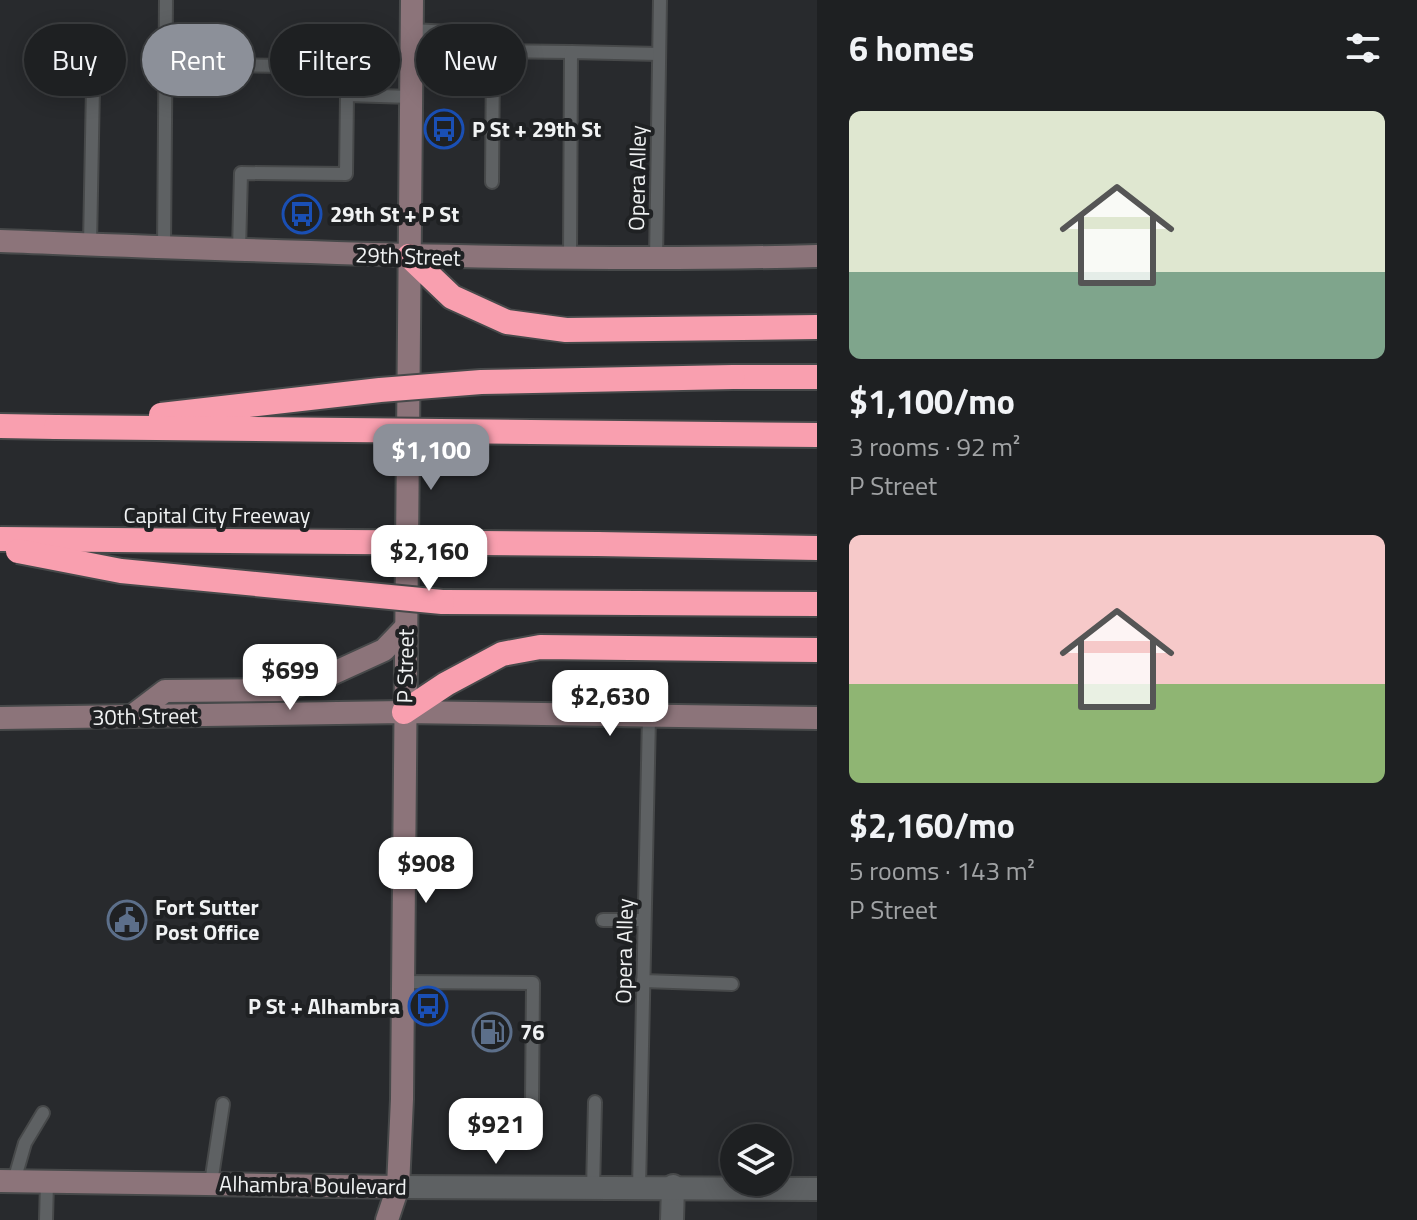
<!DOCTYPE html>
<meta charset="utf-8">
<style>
:root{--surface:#1e2022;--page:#2b2d2f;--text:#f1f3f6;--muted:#a1a3a5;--line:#3c3e40;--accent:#8c9099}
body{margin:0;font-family:"Titillium Web",sans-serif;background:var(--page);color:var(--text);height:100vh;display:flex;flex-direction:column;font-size:30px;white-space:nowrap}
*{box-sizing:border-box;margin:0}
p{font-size:26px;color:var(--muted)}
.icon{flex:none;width:44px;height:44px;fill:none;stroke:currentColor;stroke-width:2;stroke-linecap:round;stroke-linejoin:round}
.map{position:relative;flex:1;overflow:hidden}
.sheet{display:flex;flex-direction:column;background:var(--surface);width:600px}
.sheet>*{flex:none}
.top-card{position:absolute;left:24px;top:24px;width:672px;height:72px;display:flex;gap:16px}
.tools{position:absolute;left:720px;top:1124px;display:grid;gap:16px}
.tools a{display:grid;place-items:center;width:72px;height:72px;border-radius:50%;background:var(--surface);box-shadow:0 4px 20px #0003,0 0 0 2px var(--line);font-size:40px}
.price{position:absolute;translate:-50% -68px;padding:0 18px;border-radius:16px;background:#fff;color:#222;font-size:26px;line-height:52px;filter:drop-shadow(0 2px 4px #0008)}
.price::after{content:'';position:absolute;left:50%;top:48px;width:24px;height:18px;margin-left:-12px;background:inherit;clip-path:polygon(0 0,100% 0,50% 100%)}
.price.on{background:var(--accent);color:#fff}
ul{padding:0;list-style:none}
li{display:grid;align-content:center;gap:16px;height:424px;padding:0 32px}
li span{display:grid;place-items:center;height:248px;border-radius:12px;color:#555}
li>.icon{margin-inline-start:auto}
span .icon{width:144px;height:144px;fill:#fffc;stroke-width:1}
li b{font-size:34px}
h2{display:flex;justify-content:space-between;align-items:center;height:96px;padding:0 32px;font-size:34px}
.tag{padding:0 28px;border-radius:36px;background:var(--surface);box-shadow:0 4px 20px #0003,0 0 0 2px var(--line);font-size:28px;line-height:72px}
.tag.on{background:var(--accent);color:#fff}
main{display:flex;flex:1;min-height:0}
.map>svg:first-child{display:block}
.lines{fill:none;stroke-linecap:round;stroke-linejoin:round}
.service-casing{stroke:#47494a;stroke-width:16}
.minor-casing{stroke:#47494a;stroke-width:26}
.tertiary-casing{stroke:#47494a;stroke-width:26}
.secondary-casing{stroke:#47494a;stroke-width:26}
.motorway-casing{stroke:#47494a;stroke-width:28}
.service{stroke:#5e6163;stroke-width:12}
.minor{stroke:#5e6163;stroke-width:22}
.tertiary{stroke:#5e6163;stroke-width:22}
.secondary{stroke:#8c747a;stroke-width:22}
.motorway{stroke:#f99faf;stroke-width:24}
.motorway-bridge-casing{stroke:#47494a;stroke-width:28;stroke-linecap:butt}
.motorway-bridge{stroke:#f99faf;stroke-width:24}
.labels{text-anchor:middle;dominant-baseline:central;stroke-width:8;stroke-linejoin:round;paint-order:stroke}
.poi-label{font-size:22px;font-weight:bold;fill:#f0f2f3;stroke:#1f2123;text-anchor:start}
.street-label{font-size:22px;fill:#f0f2f3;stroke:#1f2123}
</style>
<main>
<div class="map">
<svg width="817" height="1220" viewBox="0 0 817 1220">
<rect width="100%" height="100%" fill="#282a2d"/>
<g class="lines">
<defs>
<g id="service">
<path d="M412,30L450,32L466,36L493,51L571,52"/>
<path d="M165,64L348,67L347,95L411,97"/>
<path d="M492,182L493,51"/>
<path d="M90,244L93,86"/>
<path d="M164,247L166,0"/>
<path d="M239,250L241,173L346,174L347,95"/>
<path d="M570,258L571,52L659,54"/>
<path d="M656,260L660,0"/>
<path d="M603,920H644"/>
<path d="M643,981L732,984"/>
<path d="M403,982L533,983L532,1102"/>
<path d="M14,1181L25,1143L43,1113"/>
<path d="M211,1183L223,1104"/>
<path d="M639,1188L649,716"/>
<path d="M593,1190L595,1102"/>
<path d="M46,1220L47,1182"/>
</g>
<path id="minor" d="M672,1220L673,1186"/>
<path id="tertiary" d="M398,1187L817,1189"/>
<g id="secondary">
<path d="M0,241C272,251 544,263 817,256"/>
<path d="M132,716L165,691L281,690L327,676L384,650L406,627"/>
<path d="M0,718L404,712L817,718"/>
<path d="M0,1181L398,1187"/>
<path d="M387,1220L398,1187L402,1099L412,0"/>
</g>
<g id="motorway">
<path d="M409,256L452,297L507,322L566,330L817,327"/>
<path d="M733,377H817"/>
<path d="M0,426L56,427"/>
<path d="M597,544L817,548"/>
<path d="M442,602L817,604"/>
<path d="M404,712L446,684L502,654L540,647L817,650"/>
</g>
</defs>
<use href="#service" class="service-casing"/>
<use href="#minor" class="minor-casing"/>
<use href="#tertiary" class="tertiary-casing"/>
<use href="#secondary" class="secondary-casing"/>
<use href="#motorway" class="motorway-casing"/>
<use href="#service" class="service"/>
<use href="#minor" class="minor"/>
<use href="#tertiary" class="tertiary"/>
<use href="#secondary" class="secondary"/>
<use href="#motorway" class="motorway"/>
<defs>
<g id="motorway-bridge">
<path d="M161,415L380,390L481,382L733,377"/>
<path d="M56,427L817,435"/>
<path d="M0,539L597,544"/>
<path d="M18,551L121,571L442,602"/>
</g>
</defs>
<use href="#motorway-bridge" class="motorway-bridge-casing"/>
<use href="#motorway-bridge" class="motorway-bridge"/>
</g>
<defs>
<symbol id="bus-ring" viewBox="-11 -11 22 22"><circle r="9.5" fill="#1f2123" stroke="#1a4fb4" stroke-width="1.5"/><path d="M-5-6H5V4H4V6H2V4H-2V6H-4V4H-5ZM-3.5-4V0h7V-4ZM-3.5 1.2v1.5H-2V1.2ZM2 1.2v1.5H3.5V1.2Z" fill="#1a4fb4"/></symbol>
<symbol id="civic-ring" viewBox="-11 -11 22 22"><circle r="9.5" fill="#1f2123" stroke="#5c6f8a" stroke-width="1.5"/><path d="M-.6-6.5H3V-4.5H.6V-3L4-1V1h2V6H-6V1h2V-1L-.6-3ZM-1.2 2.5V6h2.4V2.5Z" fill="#5c6f8a"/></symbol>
<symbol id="fuel-ring" viewBox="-11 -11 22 22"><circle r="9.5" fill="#1f2123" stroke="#5c6f8a" stroke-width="1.5"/><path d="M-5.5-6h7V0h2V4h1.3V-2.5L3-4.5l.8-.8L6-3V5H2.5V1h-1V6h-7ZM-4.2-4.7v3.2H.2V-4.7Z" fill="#5c6f8a"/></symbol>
</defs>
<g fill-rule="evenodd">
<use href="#bus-ring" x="422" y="107" width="44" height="44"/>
<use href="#bus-ring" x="280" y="192" width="44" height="44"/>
<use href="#civic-ring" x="105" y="898" width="44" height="44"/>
<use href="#bus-ring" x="406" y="984" width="44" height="44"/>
<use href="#fuel-ring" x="470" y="1010" width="44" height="44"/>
</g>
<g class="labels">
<g class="poi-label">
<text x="472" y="129">P St + 29th St</text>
<text x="330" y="214">29th St + P St</text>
<text x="155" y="907">Fort Sutter<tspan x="155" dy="25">Post Office</tspan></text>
<text x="400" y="1006" text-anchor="end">P St + Alhambra</text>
<text x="520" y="1032">76</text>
</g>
<g class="street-label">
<text transform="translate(637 178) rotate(-89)">Opera Alley</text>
<text transform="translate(408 256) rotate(2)">29th Street</text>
<text x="217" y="515">Capital City Freeway</text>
<text transform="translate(405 666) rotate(-89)">P Street</text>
<text transform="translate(145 716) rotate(-1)">30th Street</text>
<text transform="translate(624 951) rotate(-89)">Opera Alley</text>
<text transform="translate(313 1185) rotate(1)">Alhambra Boulevard</text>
</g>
</g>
</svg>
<div class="tools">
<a><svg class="icon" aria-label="layers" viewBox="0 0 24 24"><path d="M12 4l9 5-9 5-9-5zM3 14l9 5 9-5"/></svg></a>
</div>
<b class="price on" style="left:431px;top:492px">$1,100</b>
<b class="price" style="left:429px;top:593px">$2,160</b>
<b class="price" style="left:290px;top:712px">$699</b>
<b class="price" style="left:610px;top:738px">$2,630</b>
<b class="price" style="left:426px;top:905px">$908</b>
<b class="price" style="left:496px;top:1166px">$921</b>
<div class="top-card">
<a class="tag">Buy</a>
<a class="tag on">Rent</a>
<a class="tag">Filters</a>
<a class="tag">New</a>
</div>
</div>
<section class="sheet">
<h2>6 homes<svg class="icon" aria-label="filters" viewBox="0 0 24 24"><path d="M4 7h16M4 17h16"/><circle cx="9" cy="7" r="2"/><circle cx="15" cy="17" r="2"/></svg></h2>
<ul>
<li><span style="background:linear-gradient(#dfe7d0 65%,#7fa58c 0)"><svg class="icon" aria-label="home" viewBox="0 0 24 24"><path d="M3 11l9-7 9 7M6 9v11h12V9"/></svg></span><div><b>$1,100/mo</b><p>3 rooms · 92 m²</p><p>P Street</p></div></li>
<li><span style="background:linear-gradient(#f6c9c9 60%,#8fb573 0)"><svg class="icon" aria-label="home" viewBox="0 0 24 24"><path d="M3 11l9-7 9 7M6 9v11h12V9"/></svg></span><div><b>$2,160/mo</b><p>5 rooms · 143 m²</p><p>P Street</p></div></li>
</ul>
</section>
</main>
